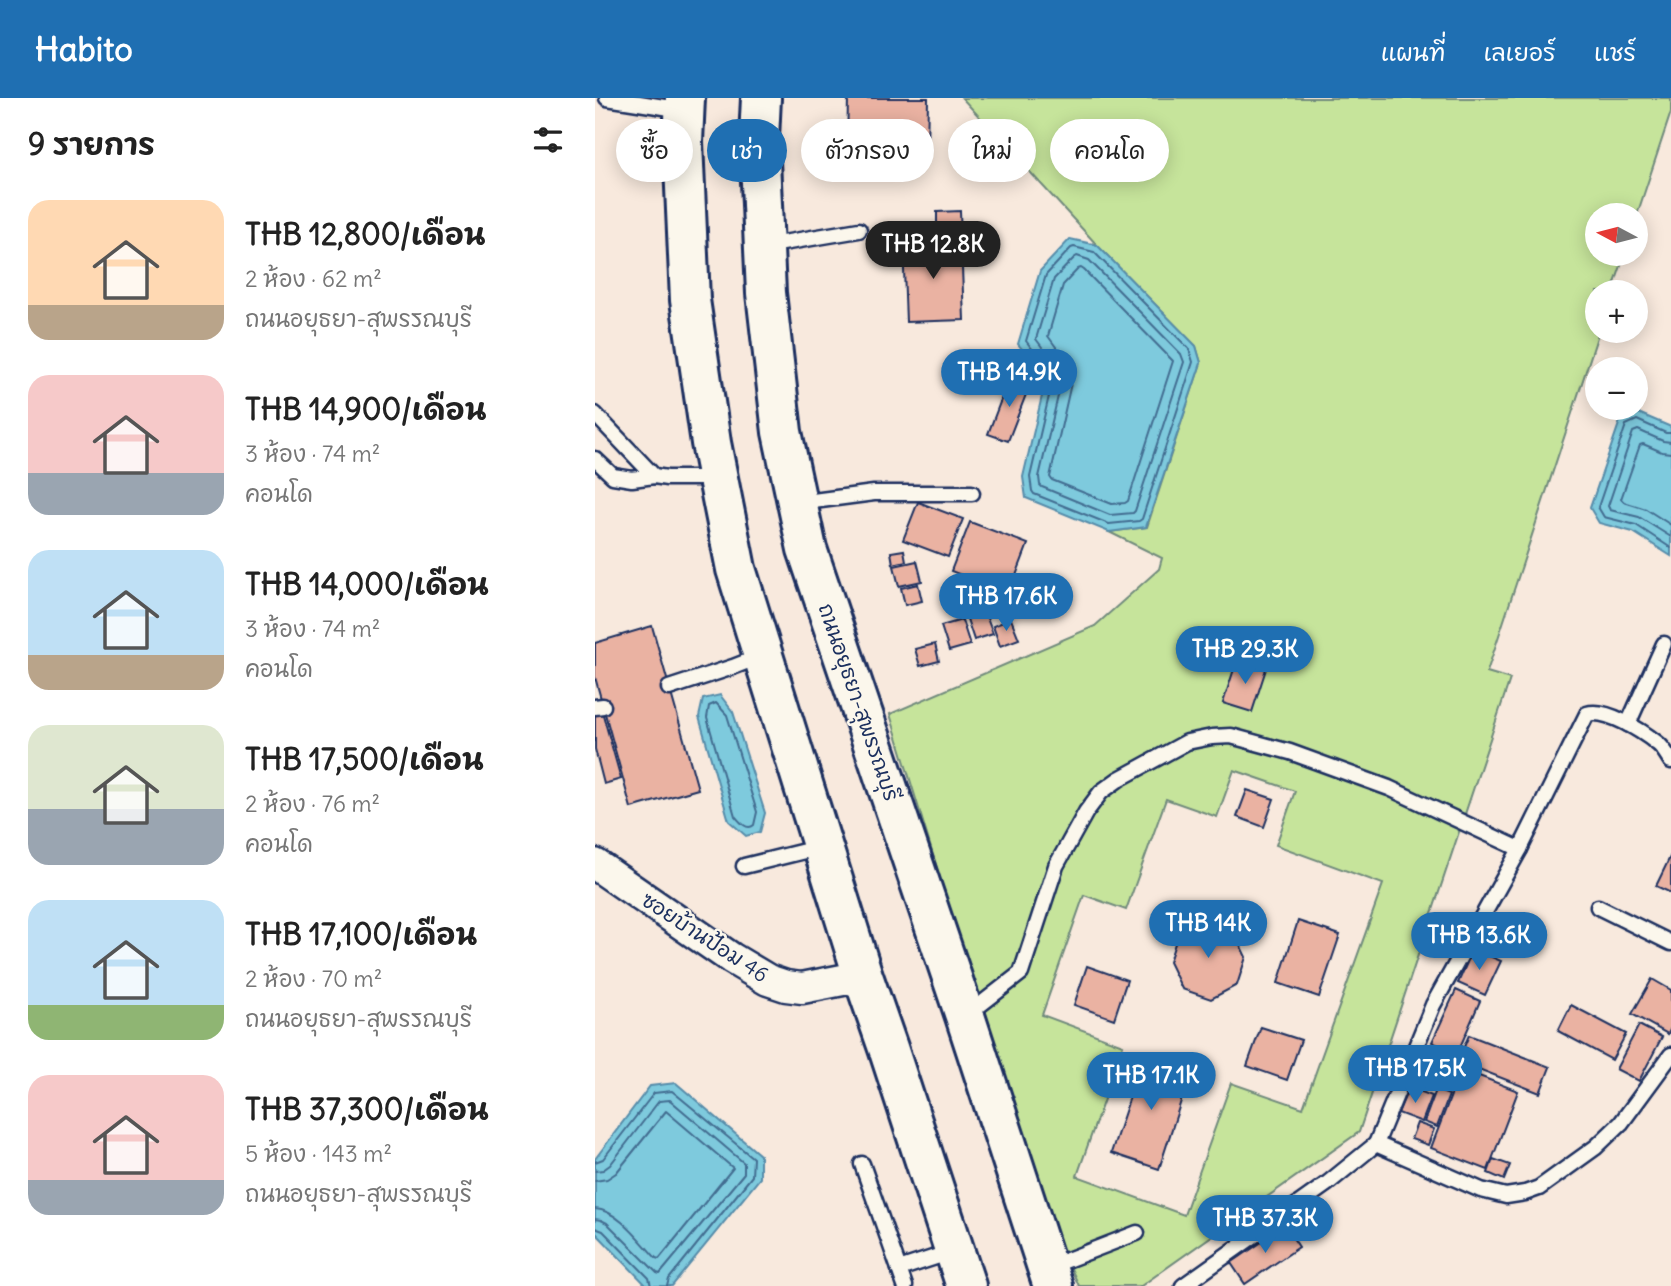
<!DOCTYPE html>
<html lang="th">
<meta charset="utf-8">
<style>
:root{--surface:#fff;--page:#f6f6f6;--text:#222;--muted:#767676;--accent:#1f6fb2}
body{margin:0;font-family:Delius,"Playpen Sans Thai",sans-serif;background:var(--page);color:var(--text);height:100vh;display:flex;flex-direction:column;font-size:26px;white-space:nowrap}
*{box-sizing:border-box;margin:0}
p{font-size:23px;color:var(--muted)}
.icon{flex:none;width:38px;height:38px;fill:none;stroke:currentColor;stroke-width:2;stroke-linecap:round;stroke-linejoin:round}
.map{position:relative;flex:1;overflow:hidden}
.side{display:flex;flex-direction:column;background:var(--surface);width:595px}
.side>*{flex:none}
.top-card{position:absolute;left:21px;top:21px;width:665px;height:63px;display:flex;gap:14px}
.needle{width:46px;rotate:277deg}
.fabs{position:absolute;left:990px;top:105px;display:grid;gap:14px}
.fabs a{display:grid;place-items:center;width:63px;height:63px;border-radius:50%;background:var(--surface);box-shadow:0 4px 18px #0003;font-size:35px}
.price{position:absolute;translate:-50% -60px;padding:0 16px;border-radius:24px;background:var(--accent);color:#fff;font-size:23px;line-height:46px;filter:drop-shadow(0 2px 4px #0008)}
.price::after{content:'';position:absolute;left:50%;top:42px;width:21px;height:16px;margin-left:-10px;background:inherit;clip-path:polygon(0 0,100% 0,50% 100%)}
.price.on{background:#222;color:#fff}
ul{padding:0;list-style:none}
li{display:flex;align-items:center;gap:21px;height:175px;padding:0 28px}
li span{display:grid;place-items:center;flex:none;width:196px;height:140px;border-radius:21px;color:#555}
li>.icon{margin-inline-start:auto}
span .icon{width:84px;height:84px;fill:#fffc;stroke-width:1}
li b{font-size:30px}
h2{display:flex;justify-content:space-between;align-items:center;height:84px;padding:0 28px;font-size:30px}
.chip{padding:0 24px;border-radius:32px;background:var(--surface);box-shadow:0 4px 18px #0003;font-size:24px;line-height:63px}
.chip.on{background:var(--accent);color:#fff}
header{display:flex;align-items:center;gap:42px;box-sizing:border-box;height:98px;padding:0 35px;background:var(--accent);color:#fff}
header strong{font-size:33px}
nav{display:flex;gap:38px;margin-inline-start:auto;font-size:24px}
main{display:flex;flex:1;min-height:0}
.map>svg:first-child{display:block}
.green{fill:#c6e49b;stroke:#708a7c;stroke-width:2;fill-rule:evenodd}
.water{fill:#7ecadd;stroke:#568caa;stroke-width:2}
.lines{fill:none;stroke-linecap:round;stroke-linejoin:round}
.shore{stroke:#436d91;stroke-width:2}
.building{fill:#eab2a2;stroke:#1b2f5e;stroke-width:2}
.lane-casing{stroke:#1b2f5e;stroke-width:19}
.street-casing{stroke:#1b2f5e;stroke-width:35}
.primary-casing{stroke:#1b2f5e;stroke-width:44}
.lane{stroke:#fbf7ec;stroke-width:14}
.street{stroke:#fbf7ec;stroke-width:30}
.primary{stroke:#fbf7ec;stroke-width:38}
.labels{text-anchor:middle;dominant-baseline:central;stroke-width:5;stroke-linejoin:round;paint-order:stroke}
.street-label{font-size:21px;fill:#1b2f5e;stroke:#fbf7ec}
</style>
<header>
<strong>Habito</strong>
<nav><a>แผนที่</a><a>เลเยอร์</a><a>แชร์</a></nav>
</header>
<main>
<section class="side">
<h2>9 รายการ<svg class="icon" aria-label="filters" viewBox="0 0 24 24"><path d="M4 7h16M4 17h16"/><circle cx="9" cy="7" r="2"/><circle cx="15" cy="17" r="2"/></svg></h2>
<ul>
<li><span style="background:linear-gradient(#ffd9b3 75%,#b9a48a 0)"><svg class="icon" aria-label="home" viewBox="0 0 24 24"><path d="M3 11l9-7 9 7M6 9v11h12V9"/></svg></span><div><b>THB 12,800/เดือน</b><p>2 ห้อง · 62 m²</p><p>ถนนอยุธยา-สุพรรณบุรี</p></div></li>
<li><span style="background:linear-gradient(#f6c9c9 70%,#9aa5b1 0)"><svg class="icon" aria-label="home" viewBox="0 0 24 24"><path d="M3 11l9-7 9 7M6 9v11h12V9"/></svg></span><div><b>THB 14,900/เดือน</b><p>3 ห้อง · 74 m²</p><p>คอนโด</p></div></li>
<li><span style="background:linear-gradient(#bfe0f5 75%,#b9a48a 0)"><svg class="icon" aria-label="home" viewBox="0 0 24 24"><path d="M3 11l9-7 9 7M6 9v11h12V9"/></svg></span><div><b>THB 14,000/เดือน</b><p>3 ห้อง · 74 m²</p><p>คอนโด</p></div></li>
<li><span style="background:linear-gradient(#dfe7d0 60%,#9aa5b1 0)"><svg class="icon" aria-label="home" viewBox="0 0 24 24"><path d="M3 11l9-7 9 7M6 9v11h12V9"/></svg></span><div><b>THB 17,500/เดือน</b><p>2 ห้อง · 76 m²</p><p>คอนโด</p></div></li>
<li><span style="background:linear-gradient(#bfe0f5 75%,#8fb573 0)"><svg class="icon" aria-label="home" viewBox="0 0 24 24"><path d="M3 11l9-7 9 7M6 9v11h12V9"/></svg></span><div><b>THB 17,100/เดือน</b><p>2 ห้อง · 70 m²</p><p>ถนนอยุธยา-สุพรรณบุรี</p></div></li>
<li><span style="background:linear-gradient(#f6c9c9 75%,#9aa5b1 0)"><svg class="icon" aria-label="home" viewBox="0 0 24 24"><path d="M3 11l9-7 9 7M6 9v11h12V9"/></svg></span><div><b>THB 37,300/เดือน</b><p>5 ห้อง · 143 m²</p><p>ถนนอยุธยา-สุพรรณบุรี</p></div></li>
</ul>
</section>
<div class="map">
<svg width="1076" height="1188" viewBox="0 0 1076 1188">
<rect width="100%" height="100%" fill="#f8e9dd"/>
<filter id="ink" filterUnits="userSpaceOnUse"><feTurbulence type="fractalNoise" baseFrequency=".0143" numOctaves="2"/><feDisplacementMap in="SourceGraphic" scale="14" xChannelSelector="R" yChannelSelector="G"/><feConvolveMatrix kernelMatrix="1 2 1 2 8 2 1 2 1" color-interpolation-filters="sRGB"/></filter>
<g filter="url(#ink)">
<path class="green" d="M367,0H1076V14L1041,120V117H1003V156H1030L1017,194H1003V233H1004L892,574L915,581L764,1034L546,1188H484L458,1131L374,875L295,616L500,528L564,471L567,460L514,434L552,429L606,265L601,248L502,147ZM639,672L700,693L681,747L788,786L708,1010L636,985L589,1117L482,1078L528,947L447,917L489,797L531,812L571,701L622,719Z"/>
<g class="water">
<path d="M475,141L502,147L601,248L606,265L551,429L514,434L431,400L428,379L451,281L423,246L445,173Z"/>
<path d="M1041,314L1076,329V458L1038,434L1004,425L995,410L1025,323Z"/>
<path d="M125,597L138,614L170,715L165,734L151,738L134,723L104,619L108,601Z"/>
<path d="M81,985L165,1057V1080L77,1188H52L0,1134V1061L55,988Z"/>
</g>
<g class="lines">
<g class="shore">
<path d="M479,149L499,154L594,251L598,264L547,421L544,423L514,426L439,396L437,393L435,379L458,281L457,276L431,243L451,177L476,150Z"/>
<path d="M482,158L494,162L586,256L589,264L540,413L538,415L515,417L447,389L445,387L444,379L467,281L465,273L441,241L459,181L479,160Z"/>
<path d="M486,170L489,172L578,263L533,403L530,405L517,406L457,382L455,379L477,281L474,267L453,238L468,187L483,171Z"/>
<path d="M1076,335H1071L1042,322L1031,327L1003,409L1009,419L1041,427L1076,450"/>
<path d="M1076,344L1068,343L1043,332L1038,334L1013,408L1015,412L1044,419L1076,439"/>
<path d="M1076,355L1067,354L1048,346L1045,347L1026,401L1029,404L1051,411L1076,427"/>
<path d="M121,605L132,617L162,714L159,727C152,733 145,724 140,718L112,620L114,608Z"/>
<path d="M0,1064L8,1061L59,995L77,993L158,1060L157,1078L74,1181L72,1188"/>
<path d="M0,1073L8,1072L15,1067L64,1003L75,1002L149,1065V1075L65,1176L62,1175L12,1125L6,1122L0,1121"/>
<path d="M0,1083L12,1081L21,1075L71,1013L138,1070L64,1161L61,1160C45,1143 23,1112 0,1111"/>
<path d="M0,1130L8,1133L54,1180L56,1188"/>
</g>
</g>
<g class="building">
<path d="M253,0H333L332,54L252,52Z"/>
<path d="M365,113L366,139L342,140V114Z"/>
<path d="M366,143L369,222L311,224L308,145Z"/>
<path d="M415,278L435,286L413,343L393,336Z"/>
<path d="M323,404L368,421L353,459L308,442Z"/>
<path d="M375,424L433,446L414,496L356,473Z"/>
<path d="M309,452L311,463L298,466L296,454Z"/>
<path d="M322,463L327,483L304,488L299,468Z"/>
<path d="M323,486L327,503L310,507L306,490Z"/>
<path d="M390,515L398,536L379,542L372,521Z"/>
<path d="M416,521L424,541L405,548L398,528Z"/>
<path d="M367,522L375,547L354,553L346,528Z"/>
<path d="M57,528L103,691L36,710L0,579V545Z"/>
<path d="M340,546L344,563L325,568L320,551Z"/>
<path d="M642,562L671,571L657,614L628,605Z"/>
<path d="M7,613L26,681L9,686L0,651V615Z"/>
<path d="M652,692L679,701L669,729L642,719Z"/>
<path d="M1076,757V795L1061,788Z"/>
<path d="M610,823L638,832L651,859L642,887L616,901L587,891L574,864L583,836Z"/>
<path d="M703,823L745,837L724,899L683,885Z"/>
<path d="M878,851L906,863L890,897L863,885Z"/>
<path d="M492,868L532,882L519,921L479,907Z"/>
<path d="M1057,881L1076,892V930L1073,936L1037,916Z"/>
<path d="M861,892L885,903L862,956L837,944Z"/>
<path d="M976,907L1031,936L1017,962L963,933Z"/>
<path d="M1044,927L1067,939L1044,983L1021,971Z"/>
<path d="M666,929L706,942L692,982L652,968Z"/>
<path d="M874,937L955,969L945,995L863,963Z"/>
<path d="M549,957L596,972L564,1071L516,1055Z"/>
<path d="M866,971L923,993L893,1072L836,1050Z"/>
<path d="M814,989L837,998L827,1024L803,1015Z"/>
<path d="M841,992L854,997L842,1029L829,1024Z"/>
<path d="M822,1025L839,1031L833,1047L816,1041Z"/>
<path d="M898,1061L915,1067L909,1082L893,1075Z"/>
<path d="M690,1128L704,1149L650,1186L636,1165Z"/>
</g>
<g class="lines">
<defs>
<g id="lane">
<path d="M12,0L88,12"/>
<path d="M170,148L264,132"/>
<path d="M0,316L59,378L72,380H121"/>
<path d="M0,361L18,378L37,381L59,378"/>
<path d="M203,405L279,395H377"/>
<path d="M74,590L138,569L166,558"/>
<path d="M0,609L8,608"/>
<path d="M1033,626L1069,546"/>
<path d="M925,751L992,616C1011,610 1047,633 1062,645C1068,649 1072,657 1076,663"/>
<path d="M149,768L226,749"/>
<path d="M1003,809L1076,845"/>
<path d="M372,917L426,875L461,768L491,714L506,694L524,681L592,644L617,639L636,638L695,654L794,690L925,751L838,907L781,1046"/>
<path d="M267,1066L310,1188"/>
<path d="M454,1169L542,1135"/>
<path d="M304,1171L359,1153"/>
<path d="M588,1188L733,1085L781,1046L886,1092L911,1098L930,1095L944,1090L1001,1049L1026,1025L1076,957"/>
</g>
<path id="street" d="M0,766L136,860L173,882L191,888L207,890L268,878"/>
<g id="primary">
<path d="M90,0L88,44L95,202L116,345L141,471L268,878L293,950L371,1188"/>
<path d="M166,0L164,40L171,195L187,334L212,451L370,918L458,1188"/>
</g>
</defs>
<use href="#lane" class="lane-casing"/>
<use href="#street" class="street-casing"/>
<use href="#primary" class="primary-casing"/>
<use href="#lane" class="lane"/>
<use href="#street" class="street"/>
<use href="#primary" class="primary"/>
</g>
</g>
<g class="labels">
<g class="street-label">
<text transform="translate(264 604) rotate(71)">ถนนอยุธยา-สุพรรณบุรี</text>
<text transform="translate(110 839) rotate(33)">ซอยบ้านป้อม 46</text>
</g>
</g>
</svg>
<div class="fabs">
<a><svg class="needle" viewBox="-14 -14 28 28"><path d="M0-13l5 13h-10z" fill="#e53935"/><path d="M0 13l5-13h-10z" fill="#767676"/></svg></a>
<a>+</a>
<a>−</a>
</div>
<b class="price on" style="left:338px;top:183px">THB 12.8K</b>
<b class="price" style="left:414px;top:311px">THB 14.9K</b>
<b class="price" style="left:411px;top:535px">THB 17.6K</b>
<b class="price" style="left:650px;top:588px">THB 29.3K</b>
<b class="price" style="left:613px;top:862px">THB 14K</b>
<b class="price" style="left:884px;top:874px">THB 13.6K</b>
<b class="price" style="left:820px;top:1007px">THB 17.5K</b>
<b class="price" style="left:556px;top:1014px">THB 17.1K</b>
<b class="price" style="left:670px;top:1157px">THB 37.3K</b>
<div class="top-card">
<a class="chip">ซื้อ</a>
<a class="chip on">เช่า</a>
<a class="chip">ตัวกรอง</a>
<a class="chip">ใหม่</a>
<a class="chip">คอนโด</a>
</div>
</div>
</main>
